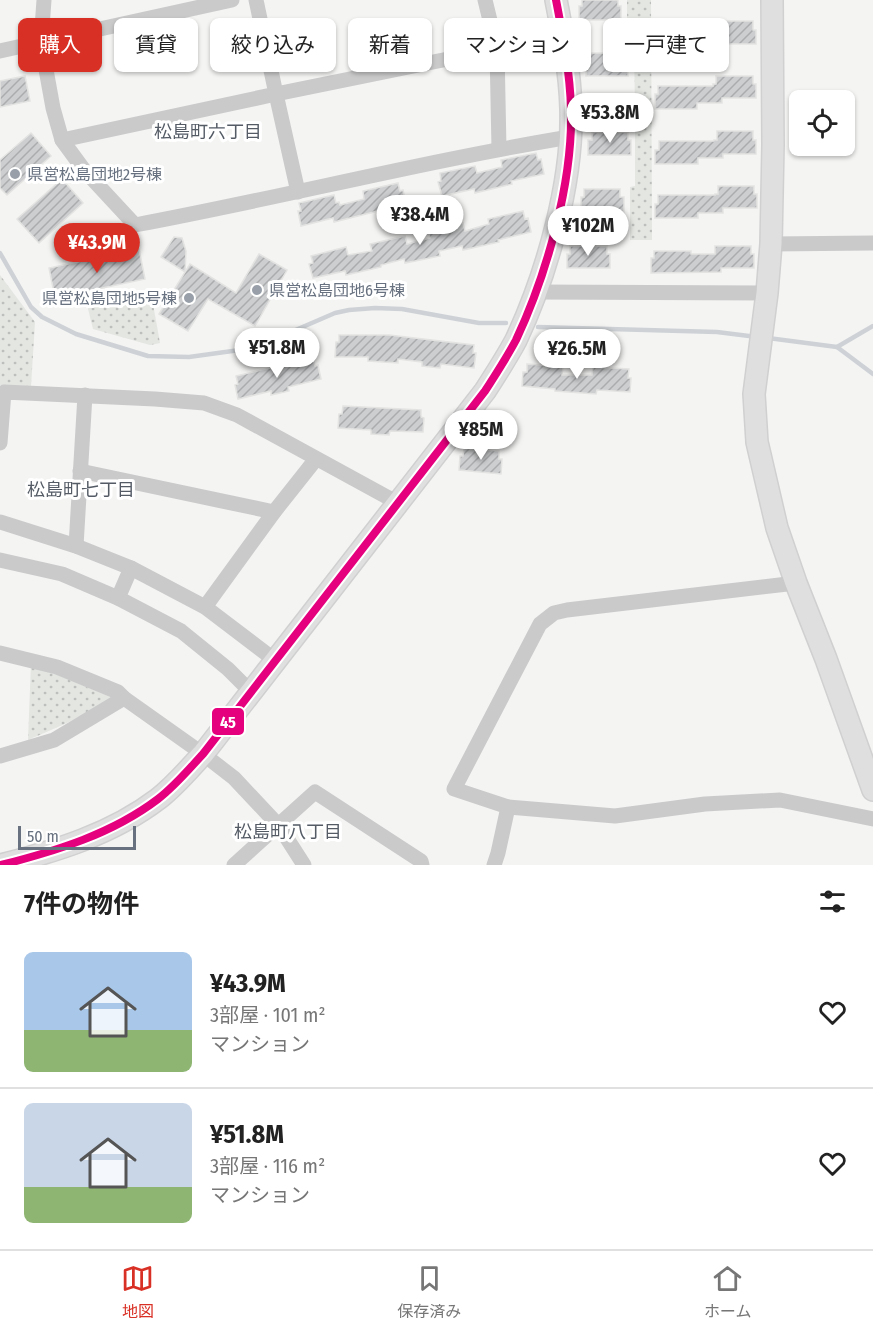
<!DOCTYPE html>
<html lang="ja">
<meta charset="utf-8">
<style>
:root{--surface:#fff;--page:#f2f2f2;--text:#222;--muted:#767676;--line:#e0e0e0;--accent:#d93025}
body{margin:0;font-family:"Fira Sans Condensed","Noto Sans JP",sans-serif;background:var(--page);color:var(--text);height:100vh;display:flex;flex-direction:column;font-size:22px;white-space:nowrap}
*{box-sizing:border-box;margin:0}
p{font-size:20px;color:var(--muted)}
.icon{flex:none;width:33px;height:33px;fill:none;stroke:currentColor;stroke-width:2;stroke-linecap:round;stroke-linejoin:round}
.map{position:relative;height:865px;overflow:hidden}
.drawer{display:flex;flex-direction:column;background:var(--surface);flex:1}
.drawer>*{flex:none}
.hud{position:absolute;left:18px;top:18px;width:837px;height:54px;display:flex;gap:12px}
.tools{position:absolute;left:789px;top:90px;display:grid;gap:12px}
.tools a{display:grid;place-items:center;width:66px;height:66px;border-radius:9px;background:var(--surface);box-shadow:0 2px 4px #0004;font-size:30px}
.scale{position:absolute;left:18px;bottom:15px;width:118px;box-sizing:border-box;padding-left:6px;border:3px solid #67717f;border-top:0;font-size:16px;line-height:21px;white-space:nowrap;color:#67717f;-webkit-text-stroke:4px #fff;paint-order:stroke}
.price{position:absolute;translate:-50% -51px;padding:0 14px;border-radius:21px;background:#fff;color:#222;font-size:20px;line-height:39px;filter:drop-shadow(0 2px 3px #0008)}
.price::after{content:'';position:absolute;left:50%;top:36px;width:18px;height:14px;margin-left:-9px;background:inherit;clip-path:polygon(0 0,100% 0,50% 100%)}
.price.selected{background:var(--accent);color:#fff}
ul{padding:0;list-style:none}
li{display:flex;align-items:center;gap:18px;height:150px;padding:0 24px}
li+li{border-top:2px solid var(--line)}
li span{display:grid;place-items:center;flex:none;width:168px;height:120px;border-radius:9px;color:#555}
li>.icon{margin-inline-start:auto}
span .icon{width:72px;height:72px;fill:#fffc;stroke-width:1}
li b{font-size:26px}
h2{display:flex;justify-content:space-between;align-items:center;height:72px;padding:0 24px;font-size:26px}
.tag{padding:0 21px;border-radius:9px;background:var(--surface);box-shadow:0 2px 4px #0004;font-size:21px;line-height:54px}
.tag.selected{background:var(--accent);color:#fff}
.tabs{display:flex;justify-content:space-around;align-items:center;height:84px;border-top:2px solid var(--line);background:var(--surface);font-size:16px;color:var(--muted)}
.tabs a{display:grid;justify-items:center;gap:3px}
.tabs .selected{color:var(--accent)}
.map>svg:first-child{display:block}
.grass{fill:url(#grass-dots)}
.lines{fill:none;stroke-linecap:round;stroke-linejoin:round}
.stream{stroke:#ced2d6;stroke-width:4.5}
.building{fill:url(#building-hatch);stroke:#e3e3e2;stroke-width:1.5}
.secondary-casing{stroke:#d0d0d1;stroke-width:24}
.street{stroke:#cacacb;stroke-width:15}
.secondary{stroke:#dfdfdf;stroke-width:21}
.bus-1-casing{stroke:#fff;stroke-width:12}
.bus-1{stroke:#e5007d;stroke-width:8}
.poi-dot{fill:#989fa8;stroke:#fff;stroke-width:2}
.labels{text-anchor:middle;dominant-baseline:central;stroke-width:6;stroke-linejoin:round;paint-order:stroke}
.poi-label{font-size:16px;fill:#67717f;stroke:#fff;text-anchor:start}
.neighbourhood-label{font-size:18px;fill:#545b65;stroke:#fff}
.line-badge{stroke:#fff;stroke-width:2}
.badge-label{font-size:16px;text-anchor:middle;font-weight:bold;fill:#fff}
</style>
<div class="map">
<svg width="873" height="865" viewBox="0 0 873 865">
<defs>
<pattern id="grass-dots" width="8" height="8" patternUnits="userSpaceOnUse" patternTransform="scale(1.5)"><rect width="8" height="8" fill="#e3e6e1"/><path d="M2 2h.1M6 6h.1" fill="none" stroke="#bcbfbc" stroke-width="1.8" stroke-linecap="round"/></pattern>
<pattern id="building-hatch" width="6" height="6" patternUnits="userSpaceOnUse" patternTransform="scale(1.5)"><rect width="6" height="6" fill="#cdcecf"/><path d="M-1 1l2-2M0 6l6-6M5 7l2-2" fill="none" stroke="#aaacad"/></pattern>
</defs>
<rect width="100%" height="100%" fill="#f4f4f3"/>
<g class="grass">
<path d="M627,0H651L652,240H630V187L635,186V127H599L598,107L635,106L634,51H627Z"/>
<path d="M0,275L35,322L31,386L0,385Z"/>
<path d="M151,293L160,343L150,345L93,329L87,305Z"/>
<path d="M31,664L113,698L67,723L28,740Z"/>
</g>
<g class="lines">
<g class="stream">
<path d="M0,253L31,307L42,317L76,334L148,356L189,357L254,348L335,313L349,310L375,308L402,309L479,323H506"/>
<path d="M538,327L717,332L757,337"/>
<path d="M768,338L837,347L873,374"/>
<path d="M837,347L873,326"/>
</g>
</g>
<g class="building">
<path d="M582,0H618V6H621V20H579V6H582Z"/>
<path d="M717,21H753V30H756V44H722V48H698V55H655V40H658V32H713V29H717Z"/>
<path d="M589,53H626V61H628V76H586V61H589Z"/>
<path d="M25,76L30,101L0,107V81Z"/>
<path d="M716,76H753V84H756V98H722V103H697V109H655V94H658V86H713V84H716Z"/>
<path d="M717,131H753V140H756V154H723V158H698V164H655V150H659V141H714V140H717Z"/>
<path d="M592,132H628V140H631V155H588V140H592Z"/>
<path d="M31,133L51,156L7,195L0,188V160Z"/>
<path d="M536,153L538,160L541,159L544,174L511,181L512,184L475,193L474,189L442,196L438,182L441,181L440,173L475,166L477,173L502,167L501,160Z"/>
<path d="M62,179L83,203L39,243L17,219Z"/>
<path d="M398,183L400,191L403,190L406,204L334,222L333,218L301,226L298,211H301L299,203L334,195L336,203L339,202L340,205L364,199L363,191Z"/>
<path d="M718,186H754V194H757V208H723V213H698V218H655V204H658V195H715V194H718Z"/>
<path d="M584,189H620V197H624V212H581V197H584Z"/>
<path d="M523,211L525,219L528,218L531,232L498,240L499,242L463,250L462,246L439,251L440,256L405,263L404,259L381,265V267L346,275L345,271L313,278L309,264L313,263L311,256L346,247L348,255L372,251L370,244L405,236L407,244L430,238L428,231L463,223L465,231L489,224L488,219Z"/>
<path d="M174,237L182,238L186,251L185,272L161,257Z"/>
<path d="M570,246H607V254H610V268H567V254H570Z"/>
<path d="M715,246H751V254H754V268H721V272L651,273V258H654V251H691V254H715Z"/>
<path d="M139,249L145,279L55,298L49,268Z"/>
<path d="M259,254L287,270L255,326L208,299L188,331L159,314L190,264L236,293Z"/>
<path d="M339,335H389L474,345L473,353H476L474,368L441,364L440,368L422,366V362L398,359V363L368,361V357H335L336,342H339Z"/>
<path d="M313,358L315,366L318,365L321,379L288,387L289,391L271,395V391L238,399L235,385L238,384L236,376Z"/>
<path d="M527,364L563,367L562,375H592L593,367L629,369L628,378H631L630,392L597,390L596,394L555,391V389L522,386L523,372H527Z"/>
<path d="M343,406L421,410V417L424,418L423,432L390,431L389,435L371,434V430L338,428L339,414H342Z"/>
<path d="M464,448L499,451V459H502L501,474L459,470L460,456H463Z"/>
</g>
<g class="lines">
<defs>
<g id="secondary">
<path d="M772,0L773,145L771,244L767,293L754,394L757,442L777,528L796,583L826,659L873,790"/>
<path d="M1,865C56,851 112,834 158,799C175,786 189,769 203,754L485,391C496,374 507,357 516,340C547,274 573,182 571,109C570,72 563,36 556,0"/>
</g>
</defs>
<use href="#secondary" class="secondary-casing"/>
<g class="street">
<path d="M44,0L41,42L53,108L62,140L84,170L135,225C280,198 424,161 570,137"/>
<path d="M256,0L276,94L298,192"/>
<path d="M485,0L497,49L499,149"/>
<path d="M0,51L232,0"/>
<path d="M62,140L276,94L497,49"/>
<path d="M771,244L873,243"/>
<path d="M536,292L767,293"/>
<path d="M0,443L4,392L155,399L204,403L237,415L398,503"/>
<path d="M80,471L274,512"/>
<path d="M0,522L76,546L131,568L205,607L276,661"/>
<path d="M76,546L85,395"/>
<path d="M0,560L62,574L118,598L181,631L228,669L251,692"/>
<path d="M118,598L131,568"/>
<path d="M205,607L274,512L316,459"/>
<path d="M0,653L57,667L118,692L124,698L203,754L234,778L279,826L304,865"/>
<path d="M0,756L54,740L124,698"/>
<path d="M508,807L615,816L705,804L780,800L873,819"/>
<path d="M234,865L315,792L421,861L422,865"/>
<path d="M494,865L498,853L508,807L454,789L540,624L554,613L567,610L796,583"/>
</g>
<use href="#secondary" class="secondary"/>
<defs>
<path id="bus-1" d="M1,865C56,851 112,834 158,799C175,786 189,769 203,754L485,391C496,374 507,357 516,340C547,274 573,182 571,109C570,72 563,36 556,0"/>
</defs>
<use href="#bus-1" class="bus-1-casing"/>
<use href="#bus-1" class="bus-1"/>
</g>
<g class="poi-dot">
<circle cx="15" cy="174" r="6"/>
<circle cx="257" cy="290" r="6"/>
<circle cx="189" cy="298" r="6"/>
</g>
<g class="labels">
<g class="poi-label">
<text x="27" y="174">県営松島団地2号棟</text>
<text x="269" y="290">県営松島団地6号棟</text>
<text x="177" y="298" text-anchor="end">県営松島団地5号棟</text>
</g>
<g class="neighbourhood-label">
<text x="208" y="132">松島町六丁目</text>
<text x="81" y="490">松島町七丁目</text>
<text x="288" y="832">松島町八丁目</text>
</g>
</g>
<rect class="line-badge" x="211" y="707" width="34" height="29" rx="6" fill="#e5007d"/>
<g class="badge-label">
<text x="228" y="728">45</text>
</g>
</svg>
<div class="tools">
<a><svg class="icon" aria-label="locate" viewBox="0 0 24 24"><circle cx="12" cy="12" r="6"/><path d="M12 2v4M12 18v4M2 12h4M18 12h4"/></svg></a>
</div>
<div class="scale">50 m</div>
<b class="price" style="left:610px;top:144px">¥53.8M</b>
<b class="price" style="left:420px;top:246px">¥38.4M</b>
<b class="price" style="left:588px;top:257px">¥102M</b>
<b class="price selected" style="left:97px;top:274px">¥43.9M</b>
<b class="price" style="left:277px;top:379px">¥51.8M</b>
<b class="price" style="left:577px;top:380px">¥26.5M</b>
<b class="price" style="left:481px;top:461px">¥85M</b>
<div class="hud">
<a class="tag selected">購入</a>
<a class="tag">賃貸</a>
<a class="tag">絞り込み</a>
<a class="tag">新着</a>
<a class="tag">マンション</a>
<a class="tag">一戸建て</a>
</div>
</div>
<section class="drawer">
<h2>7件の物件<svg class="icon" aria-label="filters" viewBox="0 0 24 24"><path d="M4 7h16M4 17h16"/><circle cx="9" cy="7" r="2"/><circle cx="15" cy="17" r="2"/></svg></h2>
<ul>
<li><span style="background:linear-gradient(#a9c7e8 65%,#8fb573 0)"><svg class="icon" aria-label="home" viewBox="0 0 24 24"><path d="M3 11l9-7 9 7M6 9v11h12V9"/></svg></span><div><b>¥43.9M</b><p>3部屋 · 101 m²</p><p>マンション</p></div><svg class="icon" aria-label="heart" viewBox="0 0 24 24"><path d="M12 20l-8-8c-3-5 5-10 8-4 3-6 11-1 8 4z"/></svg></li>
<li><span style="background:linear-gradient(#c9d6e8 70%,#8fb573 0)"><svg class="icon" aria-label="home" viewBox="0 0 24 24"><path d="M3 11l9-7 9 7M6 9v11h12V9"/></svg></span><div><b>¥51.8M</b><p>3部屋 · 116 m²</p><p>マンション</p></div><svg class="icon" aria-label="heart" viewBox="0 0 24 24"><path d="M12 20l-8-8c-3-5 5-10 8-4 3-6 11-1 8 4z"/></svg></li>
</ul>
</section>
<nav class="tabs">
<a class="selected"><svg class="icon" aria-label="map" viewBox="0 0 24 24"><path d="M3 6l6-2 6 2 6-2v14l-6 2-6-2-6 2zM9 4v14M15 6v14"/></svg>地図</a>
<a><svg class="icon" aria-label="saved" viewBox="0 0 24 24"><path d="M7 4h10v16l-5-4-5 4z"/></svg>保存済み</a>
<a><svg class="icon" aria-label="home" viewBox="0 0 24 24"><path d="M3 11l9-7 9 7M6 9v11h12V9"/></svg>ホーム</a>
</nav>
